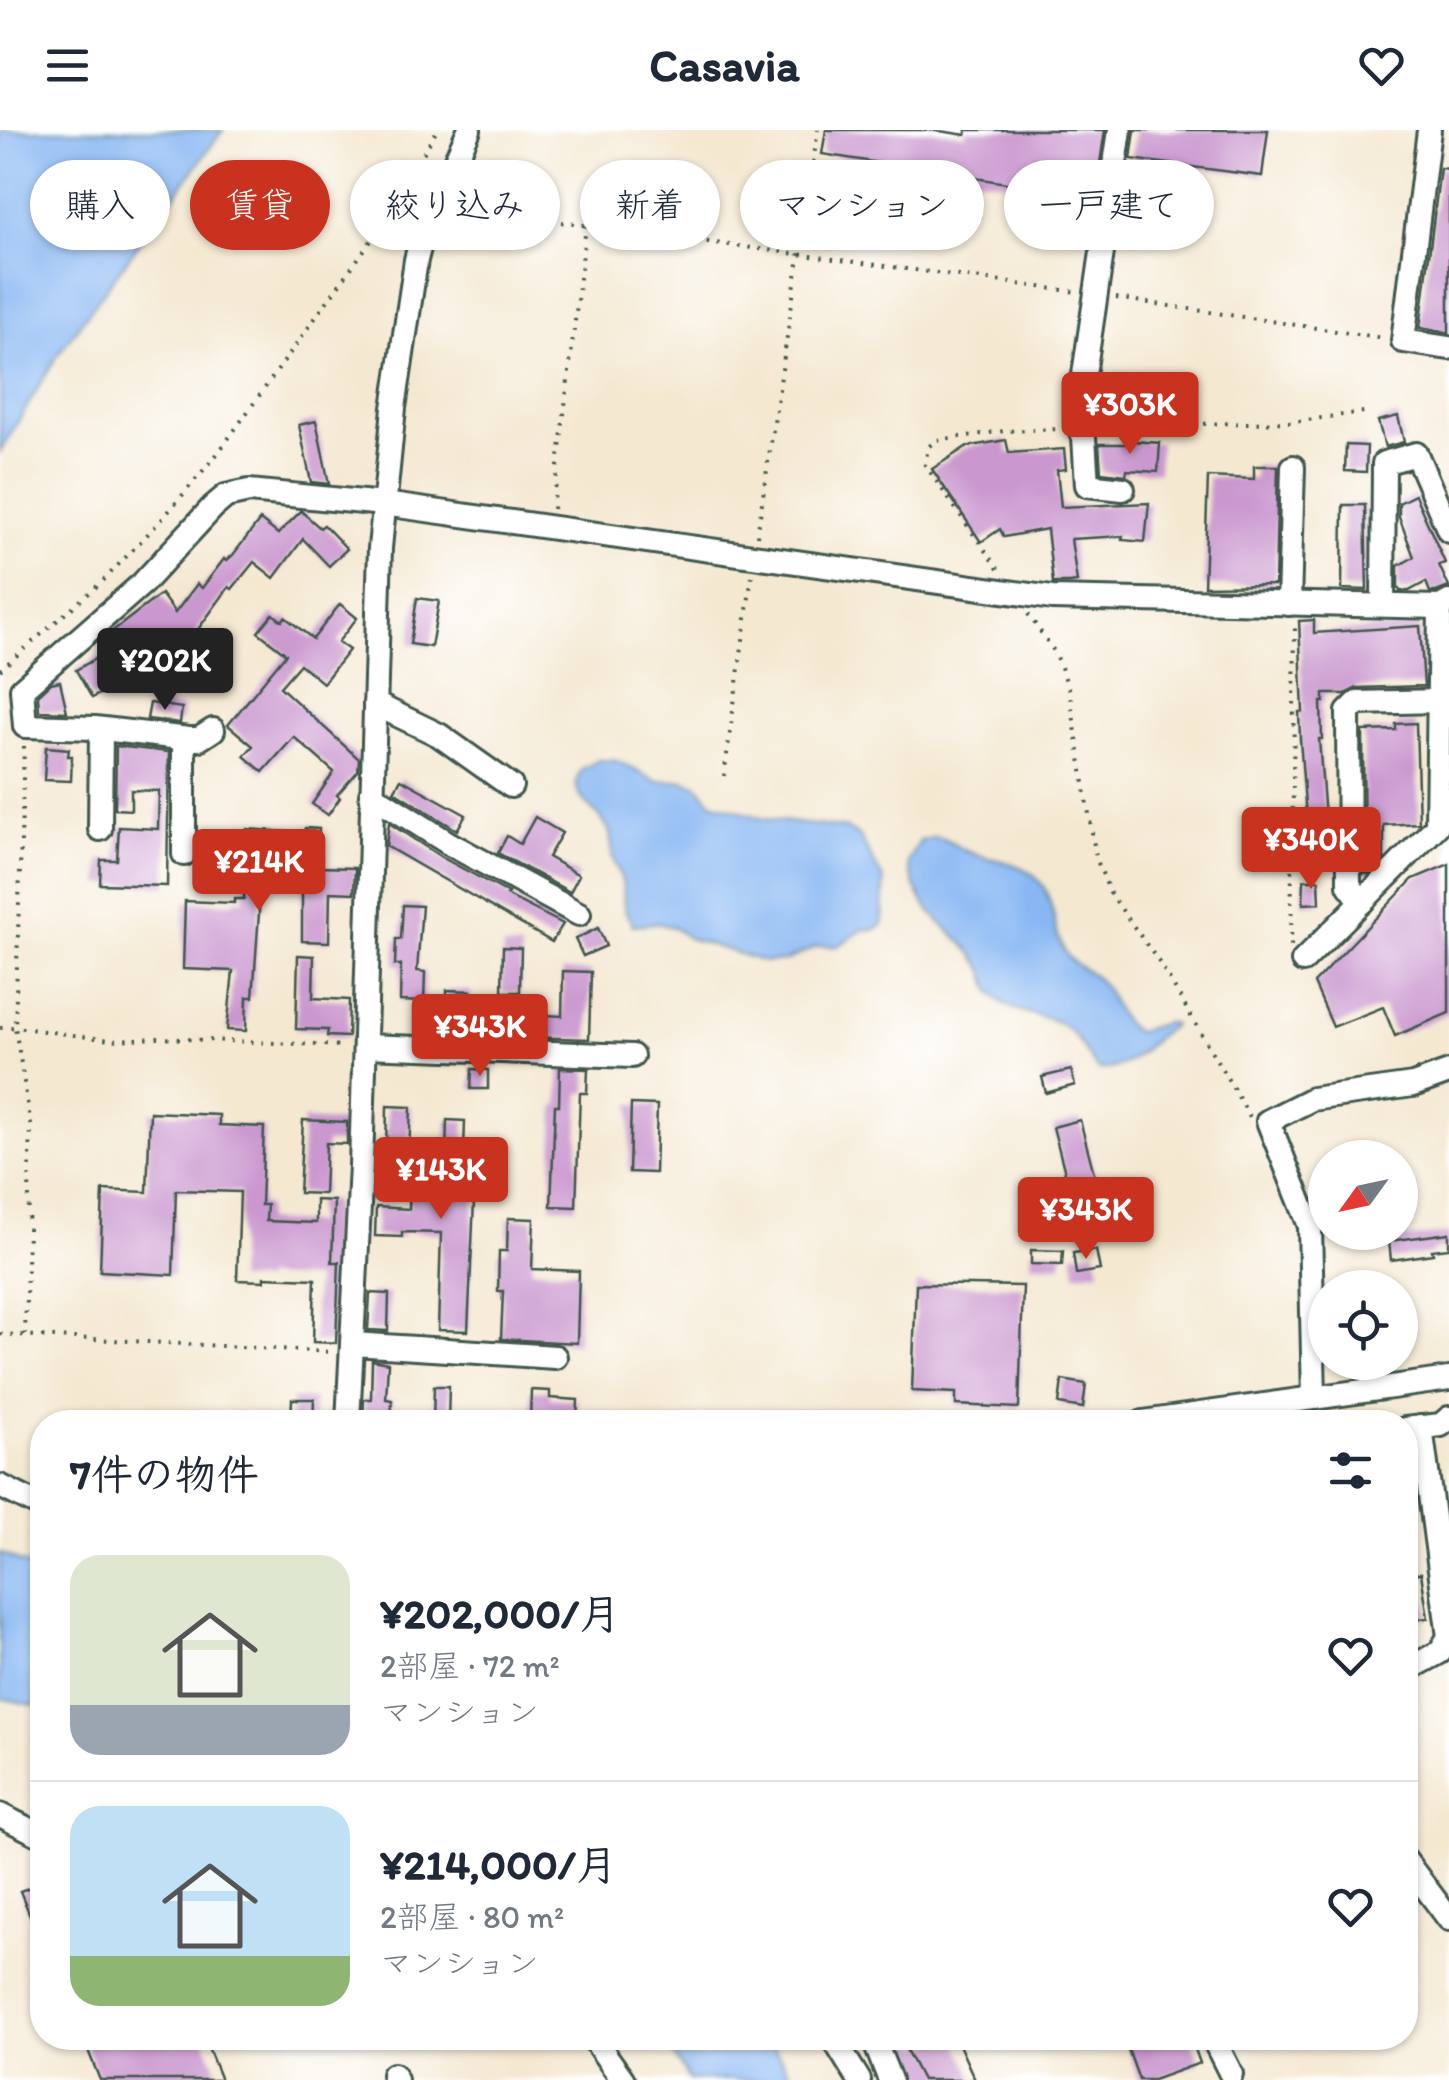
<!DOCTYPE html>
<html lang="ja">
<meta charset="utf-8">
<style>
:root{--surface:#fff;--page:#f6f6f7;--text:#1f2937;--muted:#747a83;--line:#e0e1e3;--accent:#c8321e}
body{margin:0;font-family:Itim,"Klee One",sans-serif;background:var(--page);color:var(--text);height:100vh;display:flex;flex-direction:column;font-size:38px;white-space:nowrap}
*{box-sizing:border-box;margin:0}
p{font-size:32px;color:var(--muted)}
.icon{flex:none;width:55px;height:55px;fill:none;stroke:currentColor;stroke-width:2;stroke-linecap:round;stroke-linejoin:round}
.map{position:relative;flex:1;overflow:hidden}
.sheet{position:absolute;left:30px;top:1280px;width:1388px;height:640px;display:flex;flex-direction:column;background:var(--surface);border-radius:40px;box-shadow:0 2px 8px #0004}
.sheet>*{flex:none}
.guide{position:absolute;left:30px;top:30px;width:1390px;height:90px;display:flex;gap:20px}
.needle{width:65px;rotate:237deg}
.buttons{position:absolute;left:1308px;top:1010px;display:grid;gap:20px}
.buttons a{display:grid;place-items:center;width:110px;height:110px;border-radius:50%;background:var(--surface);box-shadow:0 2px 8px #0004;font-size:50px}
.price{position:absolute;translate:-50% -85px;padding:0 22px;border-radius:10px;background:var(--accent);color:#fff;font-size:32px;line-height:65px;filter:drop-shadow(0 2px 5px #0008)}
.price::after{content:'';position:absolute;left:50%;top:60px;width:30px;height:22px;margin-left:-15px;background:inherit;clip-path:polygon(0 0,100% 0,50% 100%)}
.price.selected{background:#222;color:#fff}
ul{padding:0;list-style:none}
li{display:flex;align-items:center;gap:30px;height:250px;padding:0 40px}
li+li{border-top:2px solid var(--line)}
li span{display:grid;place-items:center;flex:none;width:280px;height:200px;border-radius:30px;color:#555}
li>.icon{margin-inline-start:auto}
span .icon{width:120px;height:120px;fill:#fffc;stroke-width:1}
li b{font-size:42px}
h2{display:flex;justify-content:space-between;align-items:center;height:120px;padding:0 40px;font-size:42px}
.pill{padding:0 35px;border-radius:45px;background:var(--surface);box-shadow:0 2px 8px #0004;font-size:35px;line-height:90px}
.pill.selected{background:var(--accent);color:#fff}
header{display:flex;justify-content:space-between;align-items:center;height:130px;padding:0 40px;background:var(--surface);font-size:45px;font-weight:700}
.map>svg:first-child{display:block}
.water{fill:#88b7f3;stroke:#547a94;stroke-width:2.5}
.building{fill:#ca98cf}
.lines{fill:none;stroke-linecap:round;stroke-linejoin:round}
.minor-casing{stroke:#3f574c;stroke-width:28}
.path{stroke:#3f574c;stroke-width:4;stroke-dasharray:2.5 8;stroke-linecap:butt}
.minor{stroke:#fff;stroke-width:22}
</style>
<header><svg class="icon" aria-label="menu" viewBox="0 0 24 24"><path d="M4 6h16M4 12h16M4 18h16"/></svg>Casavia<svg class="icon" aria-label="heart" viewBox="0 0 24 24"><path d="M12 20l-8-8c-3-5 5-10 8-4 3-6 11-1 8 4z"/></svg></header>
<div class="map">
<svg width="1449" height="1950" viewBox="0 0 1449 1950">
<rect width="100%" height="100%" fill="#fff"/>
<filter id="ink" filterUnits="userSpaceOnUse"><feTurbulence type="fractalNoise" baseFrequency=".01" numOctaves="2"/><feDisplacementMap in="SourceGraphic" scale="20" xChannelSelector="R" yChannelSelector="G"/><feConvolveMatrix kernelMatrix="1 2 1 2 8 2 1 2 1" color-interpolation-filters="sRGB"/></filter>
<filter id="wash" filterUnits="userSpaceOnUse"><feTurbulence type="fractalNoise" baseFrequency=".0048" numOctaves="4" result="noise"/><feDisplacementMap in="SourceGraphic" scale="40" xChannelSelector="R" yChannelSelector="G"/><feGaussianBlur stdDeviation="2.25" result="paint"/><feColorMatrix in="noise" values="0 0 0 0 0 0 0 0 0 0 0 0 0 0 0 0 0 1.4 0 .05"/><feComposite in="paint" operator="in"/></filter>
<g filter="url(#wash)">
<rect width="100%" height="100%" fill="#f4e8d1"/>
<g class="water">
<path d="M0,0H223L60,221L0,322Z"/>
<path d="M599,630L617,631L656,651H685L697,655L712,672L764,689L848,699L860,707L884,751L883,794L874,800L864,799L838,816H818L785,831L765,832L688,808L673,797L657,793L633,795C618,772 627,772 622,751C620,743 615,736 613,729C610,718 613,708 608,698C595,675 566,669 581,640Z"/>
<path d="M936,707C949,709 953,715 964,720C991,733 1027,728 1044,758C1056,778 1053,804 1066,824C1074,837 1091,841 1101,853C1115,871 1116,889 1136,902L1167,892L1173,894L1172,896C1147,912 1130,942 1098,939C1085,926 1081,908 1065,897C1045,882 1013,886 995,866C988,859 988,847 983,838C954,793 922,795 908,733L920,711Z"/>
<path d="M0,1423L42,1442V1577L0,1568Z"/>
<path d="M663,1908H768L795,1950H689Z"/>
</g>
<g id="blocks">
<g class="building">
<path d="M826,0H933L966,5V0H1105L1095,67L822,24Z"/>
<path d="M1135,0H1268L1262,46L1131,29Z"/>
<path d="M1440,38L1449,39V203L1420,198Z"/>
<path d="M1398,286L1404,312L1385,317L1378,291Z"/>
<path d="M316,291L329,354L311,352L299,295Z"/>
<path d="M1006,310L1009,323L1064,319L1066,339L1057,340L1061,377L1149,373L1145,412L1122,410L1123,406L1071,409L1077,452L1069,453H1053L1047,399L1004,407L1000,399L981,412L932,339L966,317Z"/>
<path d="M1133,311L1160,313L1158,342L1127,340L1126,345L1101,342L1099,314H1133Z"/>
<path d="M1346,315L1367,316L1366,342L1345,341Z"/>
<path d="M1254,336H1278L1275,455L1204,456L1208,347L1254,349Z"/>
<path d="M1415,365L1445,433L1439,435L1449,457L1436,462H1430L1426,452L1409,461H1400L1398,458V436L1414,427L1399,387V373Z"/>
<path d="M1343,375H1365L1367,460L1342,459Z"/>
<path d="M301,381L320,398L324,395L347,419L329,436L303,409L274,448L254,432L232,459L229,457L158,554L120,524L106,506L161,464L175,483L197,454L202,458L224,429L226,431L233,425L260,390L278,404Z"/>
<path d="M417,468L439,471L431,517L410,514Z"/>
<path d="M340,474L357,488L338,512L349,520L323,553L300,534L280,557L359,629L358,641L337,665L340,668L328,685L312,674L334,642L294,607L263,642L244,626L253,616L228,595L286,524L258,502L273,484L282,491L285,487L313,509Z"/>
<path d="M1314,490V503L1420,496L1424,556L1357,558L1345,564H1324V572H1321L1322,609H1319L1326,700L1300,701V687H1306L1300,609L1299,582H1303L1299,491Z"/>
<path d="M100,526L117,554L92,568L76,540Z"/>
<path d="M60,551L67,582L39,581L38,565L51,553Z"/>
<path d="M150,573L182,578L180,593L147,589Z"/>
<path d="M1416,593L1419,693L1384,695V728L1368,744H1364L1363,601L1396,600V594Z"/>
<path d="M116,616L169,622L167,756L100,754L101,730H117L119,697L158,699L159,661L131,660V680L115,679Z"/>
<path d="M46,617L69,619L68,626H72L71,651L44,650Z"/>
<path d="M401,649L466,685L457,700L394,661Z"/>
<path d="M535,687L562,703L548,727L579,745L570,762L498,723L507,706L520,714Z"/>
<path d="M389,693L441,727L508,763L506,765L563,794L552,812L386,716Z"/>
<path d="M305,698L319,699L317,737L355,738L354,763L330,762L329,812L302,811V730L263,727L253,867H247L246,901L227,900L233,841L183,839L185,771L234,773V769H244L247,699L304,703Z"/>
<path d="M1449,734V883L1395,906L1383,877L1333,897L1314,853L1413,749Z"/>
<path d="M1304,750H1319L1320,773L1303,774Z"/>
<path d="M403,775L422,776L417,841L425,842L424,872L400,871L401,835H395L396,809H401Z"/>
<path d="M598,798L606,816L583,826L575,809Z"/>
<path d="M503,817L521,818L520,862H502Z"/>
<path d="M298,825L314,826L313,868L349,870L348,907L327,906L328,900L296,899Z"/>
<path d="M563,841L591,842L589,909L527,907L528,884L562,886Z"/>
<path d="M447,860L471,861L470,899L446,898Z"/>
<path d="M560,938L588,939L587,963H580L576,1077L551,1076L555,975H559Z"/>
<path d="M472,939L488,940V959H471Z"/>
<path d="M1071,940L1075,955L1046,963L1042,947Z"/>
<path d="M631,974L657,975L655,1043L629,1042Z"/>
<path d="M387,976L411,977L409,1024L386,1023Z"/>
<path d="M150,982L219,985V995L264,997L261,1075H267L266,1091L316,1093V1070L334,1071L332,1132H339L336,1213L313,1212L315,1149L264,1147V1151L237,1150L240,1062L176,1060L173,1145L100,1141L103,1060L147,1062Z"/>
<path d="M303,990L347,992V1014L326,1013L324,1064L299,1063Z"/>
<path d="M447,990L465,991L463,1049L475,1050L468,1201L438,1200L441,1103L402,1102V1107L375,1106L376,1077L409,1079L411,1023L446,1025Z"/>
<path d="M1080,990L1096,1051L1069,1058L1053,997Z"/>
<path d="M508,1088L534,1089L532,1139L579,1141L577,1213L501,1209L503,1161H498L499,1121H507Z"/>
<path d="M1449,1103V1118L1432,1120L1433,1124L1391,1130L1389,1111Z"/>
<path d="M1031,1120L1063,1121L1062,1135L1031,1134Z"/>
<path d="M1096,1120L1100,1140L1076,1144L1073,1123Z"/>
<path d="M916,1154L1023,1156L1019,1278L956,1275V1263L912,1261Z"/>
<path d="M370,1163L389,1164L388,1201L368,1200Z"/>
<path d="M372,1230L388,1233L386,1269L392,1270L391,1292H363L364,1269H371Z"/>
<path d="M1062,1250L1086,1254L1083,1278L1059,1274Z"/>
<path d="M434,1256H449L448,1292L433,1291Z"/>
<path d="M531,1260L550,1261V1268L578,1270L577,1292H530Z"/>
<path d="M292,1269H314L313,1292H291Z"/>
<path d="M1421,1443L1428,1488L1405,1491V1445Z"/>
<path d="M42,1753V1814L20,1761Z"/>
<path d="M83,1908H204L221,1950H100Z"/>
<path d="M900,1908H915L919,1917L943,1908H956L975,1950H922Z"/>
<path d="M1124,1908H1191L1200,1933L1153,1950H1139Z"/>
</g>
</g>
</g>
<g filter="url(#ink)">
<use href="#blocks" fill-opacity="0" stroke="#3f574c" stroke-width="2.5"/>
<g class="lines">
<defs>
<g id="minor">
<path d="M1120,0L1077,292L1084,307L1087,355L1123,359"/>
<path d="M1429,0L1403,211L1449,218"/>
<path d="M1289,474L1293,337"/>
<path d="M1383,474L1384,333L1416,324L1449,401"/>
<path d="M375,574L439,605L511,656"/>
<path d="M213,600L199,609H189L95,598L25,596L22,559L143,453L213,377L226,366L249,361L384,374L1052,468L1440,477L1449,472"/>
<path d="M184,609V724"/>
<path d="M371,664L450,714L579,784"/>
<path d="M100,699L101,599"/>
<path d="M1362,772L1349,755L1348,582L1357,573L1440,571"/>
<path d="M1303,831L1437,696L1440,477"/>
<path d="M365,916L632,926"/>
<path d="M353,1214L555,1227"/>
<path d="M1314,1268L1310,1096L1268,991L1312,969L1413,955L1449,942"/>
<path d="M348,1292L361,1036L380,418L394,278L416,130L422,106L469,0"/>
<path d="M1143,1292L1449,1249"/>
<path d="M1405,1299L1441,1295L1449,1288"/>
<path d="M0,1356L42,1377"/>
<path d="M1405,1541L1440,1522L1449,1507L1421,1297"/>
<path d="M0,1685L42,1706"/>
<path d="M1405,1730L1449,1789"/>
<path d="M593,1908L623,1950"/>
<path d="M833,1908L859,1950"/>
<path d="M873,1908L890,1950"/>
<path d="M1213,1908L1231,1944"/>
<path d="M393,1945L396,1950"/>
</g>
</defs>
<use href="#minor" class="minor-casing"/>
<g class="path">
<path d="M457,78L1077,162"/>
<path d="M1116,168L1383,208"/>
<path d="M1099,296L1293,292L1364,282"/>
<path d="M553,379L586,96"/>
<path d="M757,406L818,0"/>
<path d="M998,439L925,335L928,317L937,310L1004,301L1060,299"/>
<path d="M1028,484L1056,524L1069,559L1096,728L1110,763L1161,835L1250,987"/>
<path d="M0,540L103,451L164,387L218,323L375,105L437,0"/>
<path d="M24,616L15,897L31,995L25,1205"/>
<path d="M724,646L752,445"/>
<path d="M1291,816L1295,495"/>
<path d="M0,898L15,897L110,910L159,908L345,916"/>
<path d="M0,1204L333,1222"/>
</g>
<use href="#minor" class="minor"/>
</g>
</g>
</svg>
<div class="buttons">
<a><svg class="needle" viewBox="-14 -14 28 28"><path d="M0-13l5 13h-10z" fill="#e53935"/><path d="M0 13l5-13h-10z" fill="#747a83"/></svg></a>
<a><svg class="icon" aria-label="locate" viewBox="0 0 24 24"><circle cx="12" cy="12" r="6"/><path d="M12 2v4M12 18v4M2 12h4M18 12h4"/></svg></a>
</div>
<b class="price" style="left:1130px;top:327px">¥303K</b>
<b class="price selected" style="left:165px;top:583px">¥202K</b>
<b class="price" style="left:1311px;top:762px">¥340K</b>
<b class="price" style="left:259px;top:784px">¥214K</b>
<b class="price" style="left:480px;top:949px">¥343K</b>
<b class="price" style="left:441px;top:1092px">¥143K</b>
<b class="price" style="left:1086px;top:1132px">¥343K</b>
<div class="guide">
<a class="pill">購入</a>
<a class="pill selected">賃貸</a>
<a class="pill">絞り込み</a>
<a class="pill">新着</a>
<a class="pill">マンション</a>
<a class="pill">一戸建て</a>
</div>
<section class="sheet">
<h2>7件の物件<svg class="icon" aria-label="filters" viewBox="0 0 24 24"><path d="M4 7h16M4 17h16"/><circle cx="9" cy="7" r="2"/><circle cx="15" cy="17" r="2"/></svg></h2>
<ul>
<li><span style="background:linear-gradient(#dfe7d0 75%,#9aa5b1 0)"><svg class="icon" aria-label="home" viewBox="0 0 24 24"><path d="M3 11l9-7 9 7M6 9v11h12V9"/></svg></span><div><b>¥202,000/月</b><p>2部屋 · 72 m²</p><p>マンション</p></div><svg class="icon" aria-label="heart" viewBox="0 0 24 24"><path d="M12 20l-8-8c-3-5 5-10 8-4 3-6 11-1 8 4z"/></svg></li>
<li><span style="background:linear-gradient(#bfe0f5 75%,#8fb573 0)"><svg class="icon" aria-label="home" viewBox="0 0 24 24"><path d="M3 11l9-7 9 7M6 9v11h12V9"/></svg></span><div><b>¥214,000/月</b><p>2部屋 · 80 m²</p><p>マンション</p></div><svg class="icon" aria-label="heart" viewBox="0 0 24 24"><path d="M12 20l-8-8c-3-5 5-10 8-4 3-6 11-1 8 4z"/></svg></li>
</ul>
</section>
</div>
